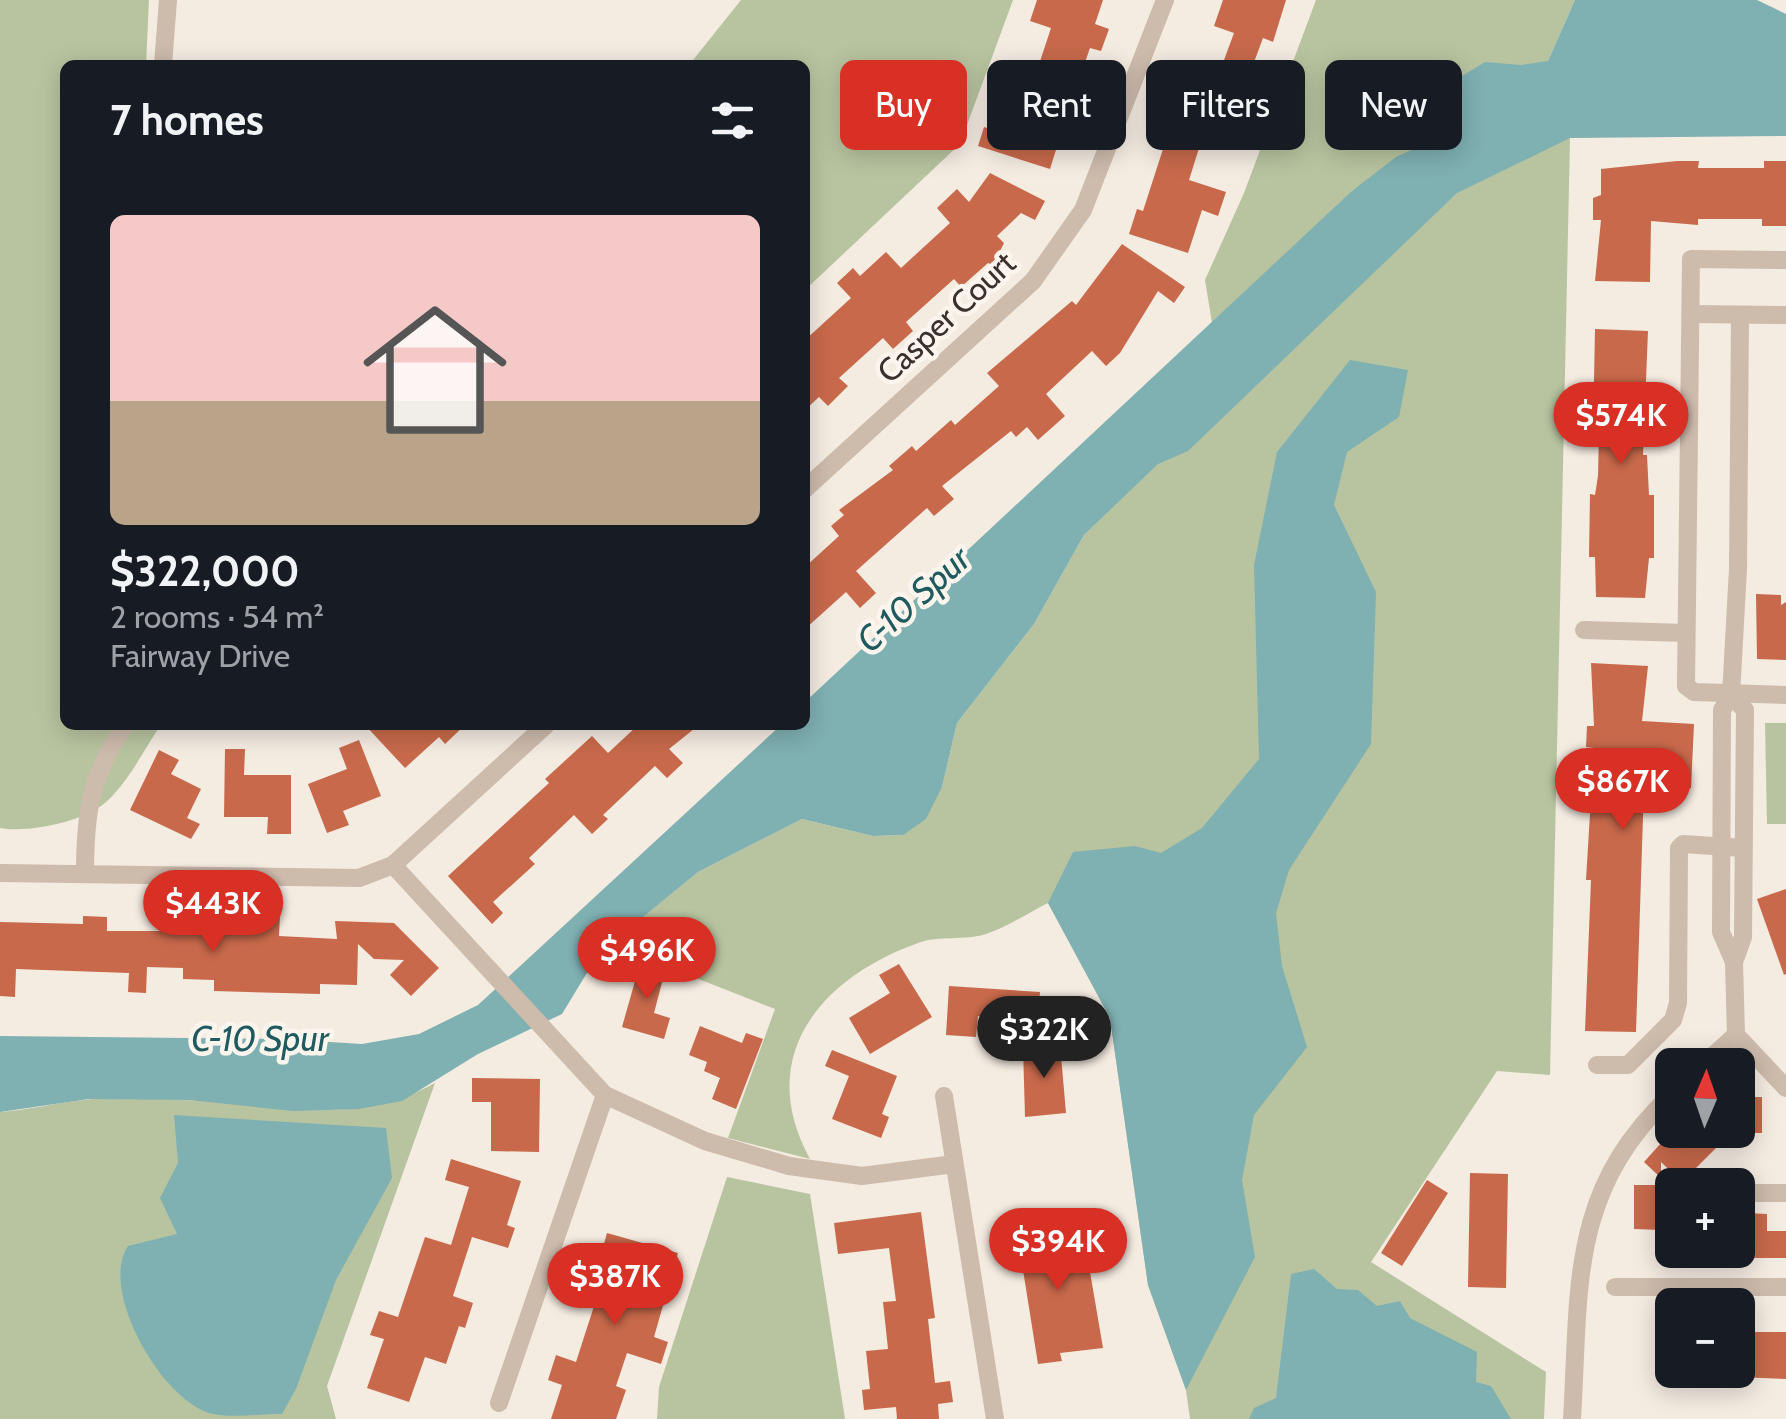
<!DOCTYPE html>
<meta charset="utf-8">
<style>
:root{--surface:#171b24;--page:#242831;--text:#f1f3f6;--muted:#9ea1a6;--accent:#d93025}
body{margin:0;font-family:Cabin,sans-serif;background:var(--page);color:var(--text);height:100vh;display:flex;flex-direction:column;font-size:38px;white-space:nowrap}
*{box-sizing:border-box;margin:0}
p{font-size:32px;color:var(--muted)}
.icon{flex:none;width:55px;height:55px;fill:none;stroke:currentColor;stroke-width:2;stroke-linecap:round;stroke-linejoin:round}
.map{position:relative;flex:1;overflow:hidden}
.panel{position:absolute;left:60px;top:60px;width:750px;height:670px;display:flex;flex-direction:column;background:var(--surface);border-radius:15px;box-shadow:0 5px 25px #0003}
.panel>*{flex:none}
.guide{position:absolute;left:840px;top:60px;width:795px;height:90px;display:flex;gap:20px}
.needle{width:65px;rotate:2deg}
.buttons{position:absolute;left:1655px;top:1048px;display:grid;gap:20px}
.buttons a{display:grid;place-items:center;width:100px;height:100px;border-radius:15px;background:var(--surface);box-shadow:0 5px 25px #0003;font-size:50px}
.price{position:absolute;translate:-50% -85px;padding:0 22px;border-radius:35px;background:var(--accent);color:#fff;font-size:32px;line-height:65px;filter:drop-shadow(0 2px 5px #0008)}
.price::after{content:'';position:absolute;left:50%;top:60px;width:30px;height:22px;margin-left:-15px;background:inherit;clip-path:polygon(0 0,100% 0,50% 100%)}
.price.active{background:#222;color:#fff}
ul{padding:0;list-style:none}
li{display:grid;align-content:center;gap:20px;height:530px;padding:0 50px}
li span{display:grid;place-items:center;height:310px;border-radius:15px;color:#555}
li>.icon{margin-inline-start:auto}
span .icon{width:180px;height:180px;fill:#fffc;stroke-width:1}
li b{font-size:42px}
h2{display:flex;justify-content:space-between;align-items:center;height:120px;padding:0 50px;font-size:42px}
.chip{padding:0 35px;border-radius:15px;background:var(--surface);box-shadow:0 5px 25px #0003;font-size:35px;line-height:90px}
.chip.active{background:var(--accent);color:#fff}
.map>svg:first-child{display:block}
.green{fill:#b8c4a0}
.water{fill:#7fb0b2}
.building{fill:#c8694b}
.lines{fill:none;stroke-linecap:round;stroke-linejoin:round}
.minor{stroke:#cdbbac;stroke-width:18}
.labels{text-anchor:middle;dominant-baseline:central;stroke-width:9;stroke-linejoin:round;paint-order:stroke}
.street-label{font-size:32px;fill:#3b302b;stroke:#fbf5ee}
.water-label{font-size:35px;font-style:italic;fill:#1f5a5e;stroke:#fbf5ee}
</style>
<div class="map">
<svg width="1786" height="1419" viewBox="0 0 1786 1419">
<rect width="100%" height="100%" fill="#f4ebe1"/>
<g class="green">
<path d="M0,0H149L146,65H65V725H161C144,749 128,783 106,802C84,822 28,833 0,828Z"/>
<path d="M741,0H1013L960,144L805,290V65H689Z"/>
<path d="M1316,0H1575L1548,61L1570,138L1550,1075L1497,1071L1371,1262L1546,1372L1544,1419H1190L1186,1390L1148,1285L1110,1018L1048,903C1028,913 1007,927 986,934C965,941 939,935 918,943C820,978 754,1057 810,1159L728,1138L775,1009L668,967L634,924L698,872L802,819L873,836L903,835L942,787L957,723L1034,624L1084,535L1158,463L1212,323L1205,280L1244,193Z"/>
<path d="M1765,723H1786V824H1767Z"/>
<path d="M435,1083L327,1386L336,1419H0V1112C28,1110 56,1103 84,1100C116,1095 153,1098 185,1100C274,1102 352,1129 435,1083Z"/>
<path d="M727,1177L810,1194L845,1419H657L659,1387Z"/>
</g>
<g class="water">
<path d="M1575,0H1757L1786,14V136L1570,138L1457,193L1188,451L1158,464L1084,535L1034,624L957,723L942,787L926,819L903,835L873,836L802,819L698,872L599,953L562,1014L478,1054L402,1101L359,1109L293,1111L189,1100L89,1099L0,1112V1036L282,1039L362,1044L419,1034L478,1005L781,725H805V702L1352,191L1396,157L1418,147L1430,130L1433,106L1454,81L1485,62L1521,65L1548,61Z"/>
<path d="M1350,360L1408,370L1399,417L1347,452L1334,505L1376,592L1371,744L1289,870L1276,913L1282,966L1307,1047L1254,1115L1242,1180L1255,1257L1186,1390L1148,1285L1110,1018L1048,903L1073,852L1135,846L1161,853L1202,828L1259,759L1254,565L1277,452Z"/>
<path d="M174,1115L386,1128L392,1178L336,1280L296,1389L282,1414C260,1414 234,1418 213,1414C163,1403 98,1290 128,1246L177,1234L160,1198L178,1163Z"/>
<path d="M1314,1269L1337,1289L1358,1290L1377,1306L1400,1301L1410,1318L1477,1352L1476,1382L1491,1386L1511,1419H1249L1254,1408L1276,1398L1291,1274Z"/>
</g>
<g class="building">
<path d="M1037,0H1103L1095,24L1109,29L1101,51L1090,48L1068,111L1078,114L1072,134L1062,131L1050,169L978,146L984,127L1015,137L1051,28L1030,21Z"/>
<path d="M1223,0H1286L1273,42L1263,38L1250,73L1262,77L1252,106L1267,110L1258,140L1220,128L1213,149L1200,145L1189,180L1226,192L1218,216L1202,210L1188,253L1129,234L1137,209L1143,211L1163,149L1157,147L1164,123L1173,126L1184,90L1210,98L1234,33L1214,26Z"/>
<path d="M1677,161H1699L1698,168H1764V161H1786V226H1762V219H1698V225L1651,221L1650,282L1595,281L1601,220H1593V198L1601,195V169Z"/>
<path d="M990,173L1045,201L1035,220L1021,213L997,236L1004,243L993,265L988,263L961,287L954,279L906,322L913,331L893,349L883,338L839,378L848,386L828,406L819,397L805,410V340L851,298L837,283L853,268L860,276L886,252L901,268L950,223L937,208L957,189L969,202Z"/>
<path d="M1122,244L1185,287L1174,303L1158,291L1120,353L1106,366L1092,351L1046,394L1065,416L1038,440L1027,427L1016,437L1011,431L942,486L954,499L934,516L927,508L856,571L876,593L860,608L846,592L805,629V567L839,536L831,526L844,515L839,510L893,470L889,466L912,446L916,451L951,420L955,425L999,386L987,373L1072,301L1076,305Z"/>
<path d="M1595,329L1648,331L1643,455H1647L1649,495H1654V558H1649L1645,598L1596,597L1595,557H1589L1590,494L1595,495L1598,476L1599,432H1593Z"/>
<path d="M1756,594L1781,595V605L1786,602V660L1757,659Z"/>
<path d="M1591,663L1648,666L1642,721L1694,724L1691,788L1644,786L1636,1032L1585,1031L1591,880H1586L1594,748L1586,747L1587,726H1594Z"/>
<path d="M365,725H465L445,744L439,737L405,768Z"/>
<path d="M638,725H699L669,749L683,763L667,778L655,766L603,815L608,819L592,834L574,815L529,858L535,864L493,902L503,913L492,924L448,876L549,783L545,779L592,736L608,753Z"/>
<path d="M359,740L381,796L343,811L349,825L327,833L308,784L347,769L339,748Z"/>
<path d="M225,749H245L244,775H291V834H267L268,817H224Z"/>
<path d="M159,750L179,760L171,774L201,789L187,818L200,824L191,839L130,810Z"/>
<path d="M1786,889V974L1784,975L1757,899Z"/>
<path d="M256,914L280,915L279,936L337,939L335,921L394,923L439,968L411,996L390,975L404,960L374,959L358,944L357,985L320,984V994L214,991V980L183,979V968L147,967L146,993L128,992L129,973L16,969L15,997L0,996V922L83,924V916L107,917V931H255Z"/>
<path d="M641,960L666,967L654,1013L670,1018L664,1039L622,1027Z"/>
<path d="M899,964L932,1017L870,1054L849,1018L890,993L879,975Z"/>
<path d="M949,986L1040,992L1038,1020L978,1016L976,1037L946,1035Z"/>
<path d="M700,1026L742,1043L746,1033L763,1039L736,1109L712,1099L720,1078L704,1071L707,1062L689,1055Z"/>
<path d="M1060,1044L1066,1113L1025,1117L1023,1047Z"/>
<path d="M832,1050L897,1076L882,1114L889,1117L881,1138L832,1119L849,1076L825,1066Z"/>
<path d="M472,1078L540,1079L539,1152L491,1151V1102H472Z"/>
<rect x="1738" y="1097" width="24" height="36"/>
<path d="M1685,1130H1717L1726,1138L1682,1182L1661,1162V1178L1644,1162L1670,1133L1676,1139Z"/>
<path d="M451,1159L521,1181L507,1225L515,1228L508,1248L472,1237L453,1296L473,1303L465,1328L459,1326L446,1364L425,1357L409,1402L367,1388L384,1339L370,1335L379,1311L398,1317L425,1237L451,1245L469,1187L445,1180Z"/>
<path d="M1470,1173L1508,1174L1506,1288L1468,1287Z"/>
<path d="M1427,1180L1448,1193L1402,1266L1381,1253Z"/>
<path d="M1634,1185H1661V1230L1634,1229Z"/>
<path d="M921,1212L935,1318L928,1319L935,1383L950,1381L953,1402L938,1404L939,1419H897L896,1407L864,1410L862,1390L870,1389L866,1351L888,1349L883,1302L896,1301L889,1248L838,1254L834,1223Z"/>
<path d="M1746,1213L1767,1214V1231H1786V1258H1738V1216Z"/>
<path d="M1056,1220L1059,1244L1079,1241L1082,1261L1088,1260L1103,1348L1060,1353L1062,1361L1038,1364L1016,1226Z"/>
<path d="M607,1233L678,1253L654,1337L668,1342L661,1364L627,1353L616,1386L626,1390L616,1419H551L562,1385L548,1380L556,1355L576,1362L595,1303L588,1301Z"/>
<path d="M1738,1332H1786V1379L1738,1377Z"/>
</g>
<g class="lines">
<g class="minor">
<path d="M163,65L168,0"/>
<path d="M1786,260L1691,259L1686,686L1694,692L1786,695"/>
<path d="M1691,314L1786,315"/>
<path d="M805,489L1033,281L1083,210L1165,0"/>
<path d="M1584,630L1686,633"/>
<path d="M1731,695L1745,710L1743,937L1734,962"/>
<path d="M393,865L605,1095L705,1141L789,1166L862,1176L954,1164"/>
<path d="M0,873L359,878L393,865L546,725"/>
<path d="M85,874C85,813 90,776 125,725"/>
<path d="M1736,1035L1734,962L1721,932L1722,710L1731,695L1738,569L1740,315"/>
<path d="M1736,1035L1786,1088"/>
<path d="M1597,1065H1628L1673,1020L1678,1003L1679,848L1683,844L1743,848"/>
<path d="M1703,1065L1736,1035"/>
<path d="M944,1096L995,1419"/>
<path d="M1738,1193H1786"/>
<path d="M1615,1287H1786"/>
<path d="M499,1403L605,1095"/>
<path d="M1572,1419C1580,1288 1568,1191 1672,1094"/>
</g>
</g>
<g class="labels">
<g class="street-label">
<text transform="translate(946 317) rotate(-43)">Casper Court</text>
</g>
<g class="water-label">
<text transform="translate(913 599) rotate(-42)">C-10 Spur</text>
<text x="260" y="1038">C-10 Spur</text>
</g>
</g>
</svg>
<div class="buttons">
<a><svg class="needle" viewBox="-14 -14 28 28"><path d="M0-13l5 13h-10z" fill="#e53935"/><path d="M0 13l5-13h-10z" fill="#9ea1a6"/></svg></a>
<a>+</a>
<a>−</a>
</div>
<b class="price" style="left:1621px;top:467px">$574K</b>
<b class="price" style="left:1623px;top:833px">$867K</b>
<b class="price" style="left:213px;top:955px">$443K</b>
<b class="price" style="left:647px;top:1002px">$496K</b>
<b class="price active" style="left:1044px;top:1081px">$322K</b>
<b class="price" style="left:1058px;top:1293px">$394K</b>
<b class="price" style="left:615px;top:1328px">$387K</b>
<div class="guide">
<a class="chip active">Buy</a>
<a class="chip">Rent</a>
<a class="chip">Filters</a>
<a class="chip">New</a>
</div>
<section class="panel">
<h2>7 homes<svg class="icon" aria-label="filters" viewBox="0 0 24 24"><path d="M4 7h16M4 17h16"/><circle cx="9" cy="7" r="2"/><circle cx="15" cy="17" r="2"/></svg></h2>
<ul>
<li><span style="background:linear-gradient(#f6c9c9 60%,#b9a48a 0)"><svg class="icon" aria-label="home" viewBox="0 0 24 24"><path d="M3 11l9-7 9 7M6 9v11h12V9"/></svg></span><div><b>$322,000</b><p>2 rooms · 54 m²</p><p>Fairway Drive</p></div></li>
</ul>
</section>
</div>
